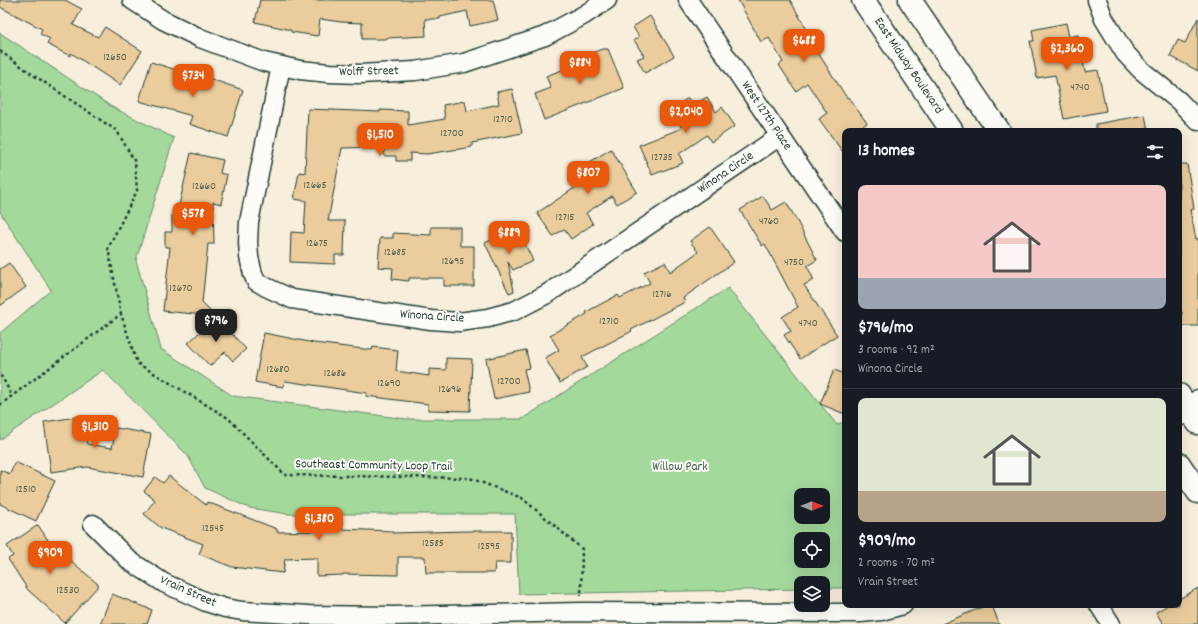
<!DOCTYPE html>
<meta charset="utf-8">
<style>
:root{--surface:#171b24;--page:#20242c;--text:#f1f3f6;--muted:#9ea1a6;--line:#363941;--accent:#ea580c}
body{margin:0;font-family:Dekko,sans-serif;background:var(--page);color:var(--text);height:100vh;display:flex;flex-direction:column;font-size:15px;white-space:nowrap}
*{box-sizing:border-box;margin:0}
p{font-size:13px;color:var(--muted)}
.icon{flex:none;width:22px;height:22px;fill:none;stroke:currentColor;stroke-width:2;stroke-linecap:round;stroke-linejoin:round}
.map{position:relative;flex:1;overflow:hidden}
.sheet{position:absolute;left:842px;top:128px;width:340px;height:480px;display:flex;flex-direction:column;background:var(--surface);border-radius:8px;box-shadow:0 4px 16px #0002}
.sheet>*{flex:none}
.needle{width:26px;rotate:90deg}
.controls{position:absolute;left:794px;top:488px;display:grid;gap:8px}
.controls a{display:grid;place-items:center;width:36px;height:36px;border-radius:8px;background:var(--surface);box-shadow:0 4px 16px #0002;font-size:20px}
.price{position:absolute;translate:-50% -34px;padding:0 9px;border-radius:8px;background:var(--accent);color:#fff;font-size:13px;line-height:26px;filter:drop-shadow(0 1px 2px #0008)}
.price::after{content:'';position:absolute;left:50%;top:24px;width:12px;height:9px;margin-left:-6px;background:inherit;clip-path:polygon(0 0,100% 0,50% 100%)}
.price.current{background:#222;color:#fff}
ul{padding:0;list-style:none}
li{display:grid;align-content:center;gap:8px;height:212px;padding:0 16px}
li+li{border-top:1px solid var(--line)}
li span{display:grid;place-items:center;height:124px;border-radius:8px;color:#555}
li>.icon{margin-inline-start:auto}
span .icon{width:72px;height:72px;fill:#fffc;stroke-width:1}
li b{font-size:17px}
h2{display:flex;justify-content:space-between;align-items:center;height:48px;padding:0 16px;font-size:17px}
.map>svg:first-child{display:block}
.green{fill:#a4d99c;stroke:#628b68;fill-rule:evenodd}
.building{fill:#eacc9d;stroke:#1f3d34}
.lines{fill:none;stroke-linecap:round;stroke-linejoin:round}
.minor-casing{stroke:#1f3d34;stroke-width:21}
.secondary-casing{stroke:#1f3d34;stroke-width:25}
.path{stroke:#1f3d34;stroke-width:2.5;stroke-dasharray:3 3;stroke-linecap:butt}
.minor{stroke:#fdfcf7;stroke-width:18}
.secondary{stroke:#fdfcf7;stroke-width:22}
.labels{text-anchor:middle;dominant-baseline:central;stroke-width:4;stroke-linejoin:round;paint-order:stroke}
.number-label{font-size:11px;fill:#52614e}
.street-label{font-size:13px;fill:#1f3d34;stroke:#fdfcf7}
.park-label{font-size:13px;fill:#3a5c49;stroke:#fdfcf7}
</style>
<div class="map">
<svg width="1198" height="624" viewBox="0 0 1198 624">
<rect width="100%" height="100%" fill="#f7eedc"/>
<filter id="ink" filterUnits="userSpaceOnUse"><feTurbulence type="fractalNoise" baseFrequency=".025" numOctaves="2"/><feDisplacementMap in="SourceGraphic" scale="8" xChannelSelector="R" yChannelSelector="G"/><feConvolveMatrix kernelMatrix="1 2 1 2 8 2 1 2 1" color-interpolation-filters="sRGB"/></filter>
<g filter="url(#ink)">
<path class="green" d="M0,33L112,107L174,138L136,260L161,349L233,396L406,419H522L728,288L837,425L845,421V588H823V583H801V589L519,594L515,514H289L249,508L205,488L188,456L103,370L0,440V333L51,290L0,212ZM801,495H823V517H801ZM801,539H823V561H801Z"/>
<g class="building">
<path d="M0,0H65L82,9L73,25L98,37L105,27L142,51L120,85L71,53L70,56L47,44L50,39L40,34L42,29L0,7Z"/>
<path d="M260,0H493L498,20L470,26L467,11L440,17V19H425L426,36L386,38V39H362V23L341,22L320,19L318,36L291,32V30L255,22Z"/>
<path d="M738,0H790L807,30L804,31L847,98L848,97L867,123L857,131H845V155L819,119L827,113L807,83L796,91L779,65L783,62L769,38L761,42Z"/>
<path d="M650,16L674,56L645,73L637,59L644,56L634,40L639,37L633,27Z"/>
<path d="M1198,18V71L1170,56L1178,40L1185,43Z"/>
<path d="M1066,23L1069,37L1078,35L1085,72L1098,70L1106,111L1064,119L1055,75L1037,78L1030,41H1034L1032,30Z"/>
<path d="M602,49H608L624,88L544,120L535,94L551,88L546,76L591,59L590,54Z"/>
<path d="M151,62L205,79V77L243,90L228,137L189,124L192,116L139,101Z"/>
<path d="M512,89L522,133L472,143V147L427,154L410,153V161H396V156H384V147L342,148L328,221H345L344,255H335V264L290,262L291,232L304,233L306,201L294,199L299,172L305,173L308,109L380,112V110L408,111V125L445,119L443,105L465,101L467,111L499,104L497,92Z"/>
<path d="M707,97L716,112L722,107L735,126L711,142L707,135L679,154L683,163L652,175L639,145L682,128L670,110L688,98L693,105Z"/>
<path d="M1145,115L1148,131H1096V124Z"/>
<path d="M611,149L637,192L617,204L612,196L586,213L593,224L571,239L564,229L553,236L537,213L582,183L575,171Z"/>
<path d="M191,153L223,160L220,173L227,175L221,204L213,202L214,244H208L202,303L215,316L163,311L170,247H165V232H172V214H177Z"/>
<path d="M1179,164H1187L1194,209L1190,210L1196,239L1198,238V326H1182V312H1179Z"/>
<path d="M763,196L772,210L786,202L796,219L817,260L807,266L814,280L804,285L837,335L800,359L784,335L791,331L782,317L798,307L765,244L762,246L740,210Z"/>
<path d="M431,227H460V246H474V286H444V278H409V281L392,279L393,268L378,267L380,238H393V233L431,235Z"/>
<path d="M517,227L533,261L513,270L508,262L514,291L509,293L485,243Z"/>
<path d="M710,227L734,262L683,298L685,302L631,330L632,331L582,357L587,367L560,383L545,358L559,350L550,335L587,314L586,312L618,295L620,298L650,283L644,272L665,262L670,272L698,252L690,241Z"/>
<path d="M9,263L26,287L0,306V269Z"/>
<path d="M216,317L246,349L233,361L225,352L210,366L188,343Z"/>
<path d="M264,333L314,343L372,350L373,347L398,350L396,371L429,376V369L446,370V358L472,359L470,411L428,410V404L366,396L367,393L285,381L283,387L255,382Z"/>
<path d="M526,350L530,368L524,369L529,392L494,399L486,359Z"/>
<path d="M834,370L845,374V414L820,404Z"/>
<path d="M83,416L87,444L112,448L116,428L151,434L143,477L87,467L51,472L44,422Z"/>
<path d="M15,462L55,481L36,521L0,504V470L10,474Z"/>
<path d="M169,476L206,505L207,502L277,529V532L314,531L313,521H342V529L392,531V533L467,531H511V563H495L494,573H426L425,557H398V575L343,574V575L317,576V558L285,559L283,573L232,567L199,554L203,544L161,528L144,514L155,500L144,491L155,477L163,483Z"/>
<path d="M38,525L65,566L70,560L99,585L65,623L28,590L8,559L13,556L7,546Z"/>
<path d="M1198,588V624H1163L1156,612L1168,605H1179V599Z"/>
<path d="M112,594L152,610L147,624H100Z"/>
<path d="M987,605H992L999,624H942Z"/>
</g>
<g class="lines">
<defs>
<g id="minor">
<path d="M132,0L163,20L200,38L264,62L300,70L329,73L360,74L415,71L464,63L545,36L584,15L607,0"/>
<path d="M688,0L845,232"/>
<path d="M1097,0L1104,19L1125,53L1141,70L1179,101L1198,121"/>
<path d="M281,66L249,222L248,242L249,257L253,274L256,281L266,287L292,299L431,320L459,322L488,318L514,311L547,294L780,136"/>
<path d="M1179,417L1198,399"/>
<path d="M93,524L130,561L164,583L206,602L225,608L242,611L309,615L392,616L581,612L860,613L881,611L903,605"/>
<path d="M1099,605L1111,624"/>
</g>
<g id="secondary">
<path d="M863,0L952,131"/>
<path d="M910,0L999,131"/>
<path d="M1179,395L1198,423"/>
<path d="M1179,464L1198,492"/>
</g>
</defs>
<use href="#minor" class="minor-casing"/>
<use href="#secondary" class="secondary-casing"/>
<g class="path">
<path d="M0,51L32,74L117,131L135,162L137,191L108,248L121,314L137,363L228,418L285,475L470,478L522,498L582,549L581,596"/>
<path d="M0,376L2,377L12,396"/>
<path d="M0,405L121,314"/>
</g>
<use href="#minor" class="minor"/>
<use href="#secondary" class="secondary"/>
</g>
</g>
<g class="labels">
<g class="number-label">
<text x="115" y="58">12650</text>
<text x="1080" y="88">4740</text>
<text x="503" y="120">12710</text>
<text x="452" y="134">12700</text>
<text x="662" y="158">12735</text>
<text x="315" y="186">12665</text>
<text x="204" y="187">12660</text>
<text x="565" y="218">12715</text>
<text x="769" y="222">4760</text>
<text x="317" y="244">12675</text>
<text x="395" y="253">12685</text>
<text x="453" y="262">12695</text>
<text x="794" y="263">4750</text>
<text x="181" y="289">12670</text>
<text x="662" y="295">12716</text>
<text x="609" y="322">12710</text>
<text x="808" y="324">4740</text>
<text x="278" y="370">12680</text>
<text x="335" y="374">12686</text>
<text x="509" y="382">12700</text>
<text x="389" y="384">12690</text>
<text x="450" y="390">12696</text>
<text x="26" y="490">12510</text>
<text x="213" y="529">12545</text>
<text x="433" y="544">12585</text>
<text x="489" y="547">12595</text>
<text x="68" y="591">12530</text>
</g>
<g class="street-label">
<text transform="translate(908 66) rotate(56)">East Midway Boulevard</text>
<text transform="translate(369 72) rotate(-1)">Wolff Street</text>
<text transform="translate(766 116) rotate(56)">West 127th Place</text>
<text transform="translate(726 173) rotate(-34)">Winona Circle</text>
<text transform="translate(432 317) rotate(4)">Winona Circle</text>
<text transform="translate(374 466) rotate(1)">Southeast Community Loop Trail</text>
<text transform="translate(188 592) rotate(24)">Vrain Street</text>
</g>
<g class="park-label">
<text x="680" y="467">Willow Park</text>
</g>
</g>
</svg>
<div class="controls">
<a><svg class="needle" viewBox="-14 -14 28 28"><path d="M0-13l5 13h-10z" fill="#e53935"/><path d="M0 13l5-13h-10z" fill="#9ea1a6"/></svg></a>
<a><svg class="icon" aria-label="locate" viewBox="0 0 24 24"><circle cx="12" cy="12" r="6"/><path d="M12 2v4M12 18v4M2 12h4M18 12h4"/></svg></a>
<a><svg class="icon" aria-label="layers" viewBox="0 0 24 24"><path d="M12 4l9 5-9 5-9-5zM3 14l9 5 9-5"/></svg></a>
</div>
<b class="price" style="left:804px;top:63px">$688</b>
<b class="price" style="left:1067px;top:71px">$2,360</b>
<b class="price" style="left:580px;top:85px">$884</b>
<b class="price" style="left:193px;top:98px">$734</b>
<b class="price" style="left:686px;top:134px">$2,040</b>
<b class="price" style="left:380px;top:157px">$1,510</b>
<b class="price" style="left:588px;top:195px">$807</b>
<b class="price" style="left:193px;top:236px">$578</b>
<b class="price" style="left:509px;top:255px">$889</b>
<b class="price current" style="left:216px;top:343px">$796</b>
<b class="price" style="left:95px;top:449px">$1,310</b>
<b class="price" style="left:319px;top:541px">$1,380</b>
<b class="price" style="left:50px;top:575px">$909</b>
<section class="sheet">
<h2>13 homes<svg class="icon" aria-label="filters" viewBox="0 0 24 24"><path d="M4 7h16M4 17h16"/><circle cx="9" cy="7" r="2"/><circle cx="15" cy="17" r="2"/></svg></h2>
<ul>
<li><span style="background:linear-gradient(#f6c9c9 75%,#9aa5b1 0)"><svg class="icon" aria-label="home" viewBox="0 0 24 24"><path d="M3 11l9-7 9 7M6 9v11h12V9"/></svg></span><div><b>$796/mo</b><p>3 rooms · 92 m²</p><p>Winona Circle</p></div></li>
<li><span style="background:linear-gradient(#dfe7d0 75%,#b9a48a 0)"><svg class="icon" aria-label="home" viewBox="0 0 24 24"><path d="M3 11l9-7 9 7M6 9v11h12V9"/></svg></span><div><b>$909/mo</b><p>2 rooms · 70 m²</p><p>Vrain Street</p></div></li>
</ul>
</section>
</div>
